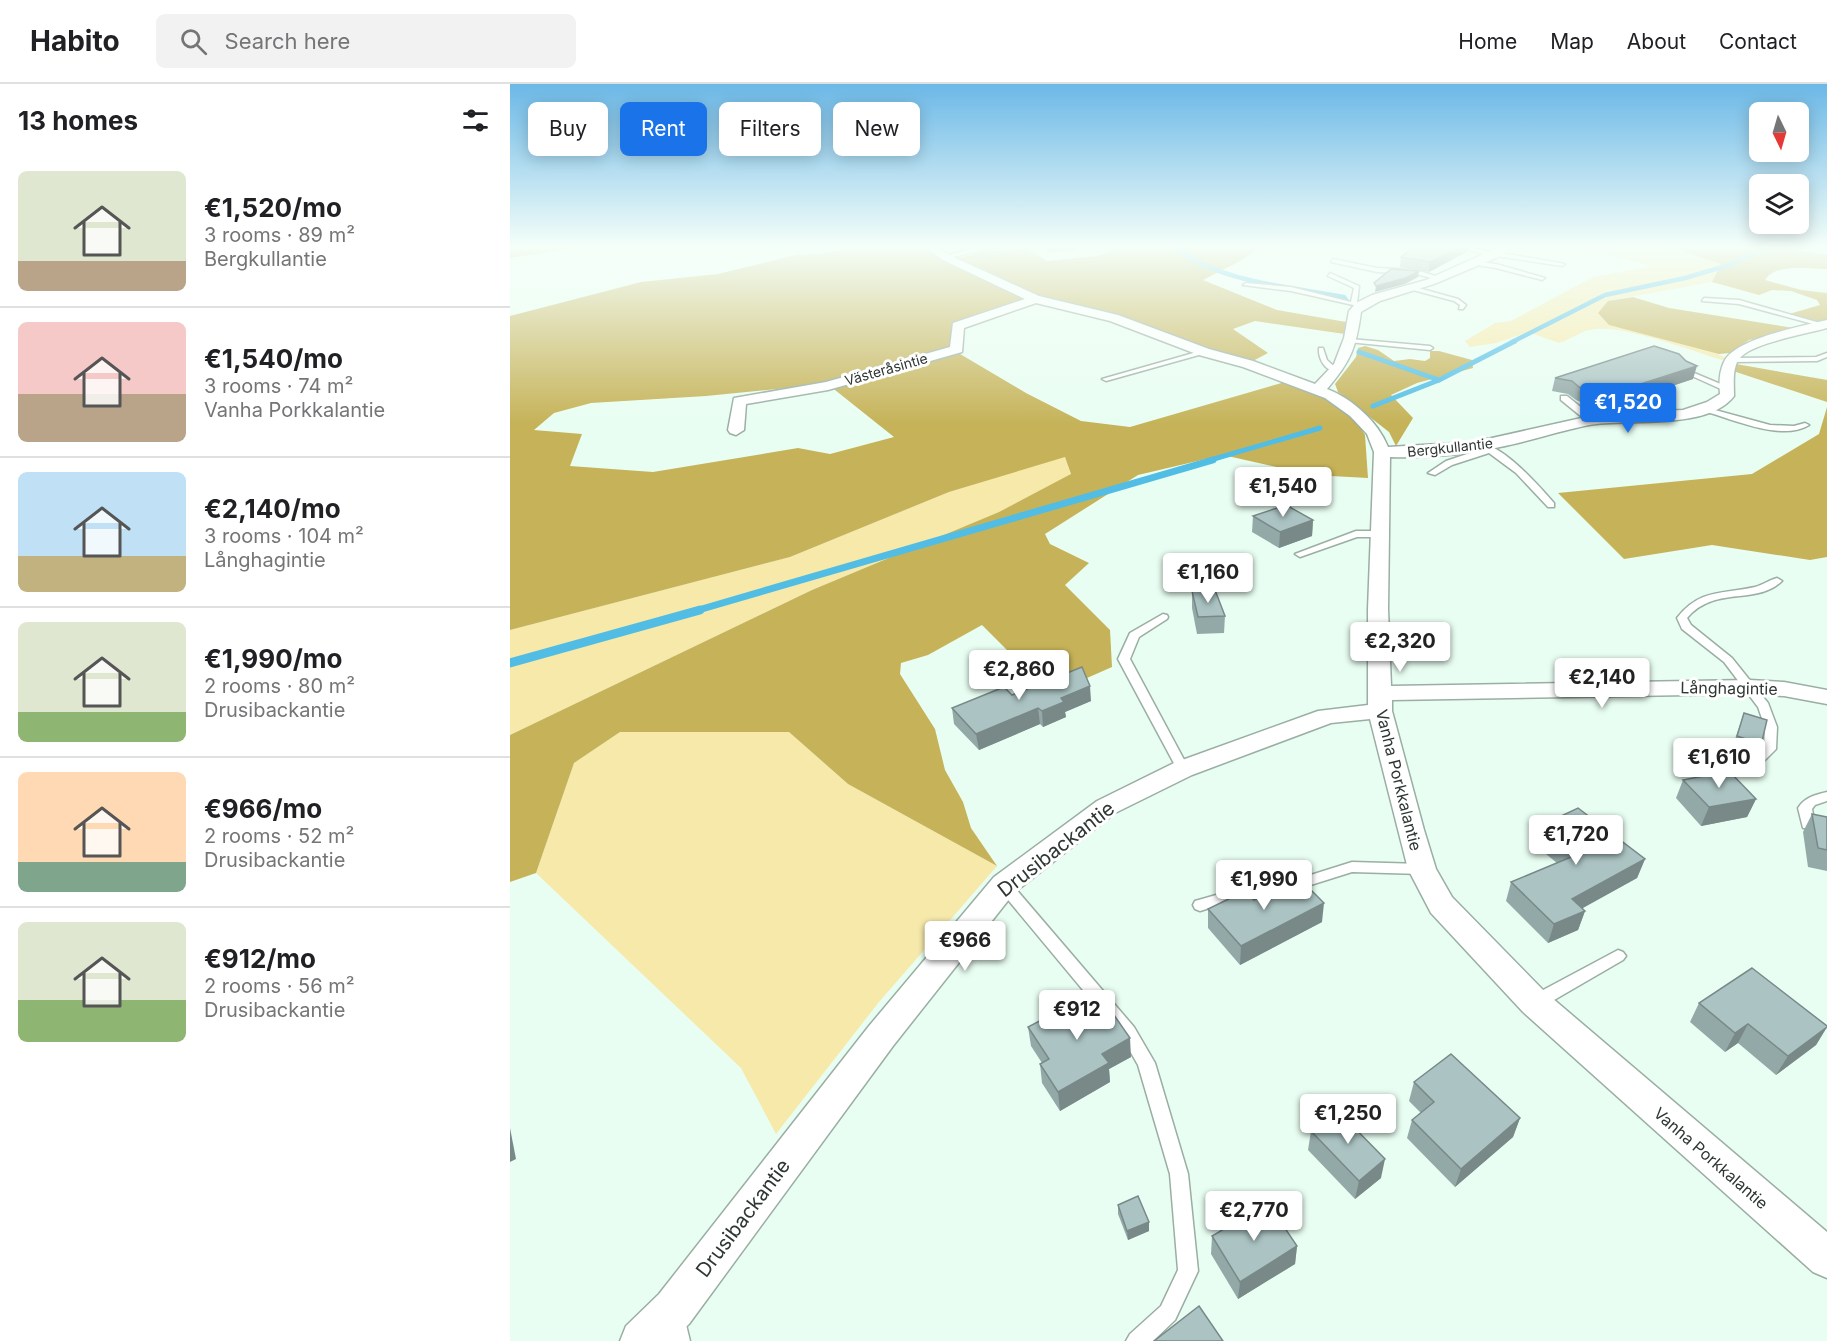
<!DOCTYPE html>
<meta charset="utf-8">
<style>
:root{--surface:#fff;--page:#f2f2f2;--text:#202124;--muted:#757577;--line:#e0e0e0;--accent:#1a73e8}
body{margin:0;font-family:Inter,sans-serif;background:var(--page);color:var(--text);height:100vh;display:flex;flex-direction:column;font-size:22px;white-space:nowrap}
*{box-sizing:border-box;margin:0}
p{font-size:20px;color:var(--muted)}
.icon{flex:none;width:33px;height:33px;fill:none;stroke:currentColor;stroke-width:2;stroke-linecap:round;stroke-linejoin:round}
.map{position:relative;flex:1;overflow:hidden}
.details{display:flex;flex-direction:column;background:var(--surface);width:510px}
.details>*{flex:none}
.banner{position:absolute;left:18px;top:18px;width:570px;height:54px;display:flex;gap:12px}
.needle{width:39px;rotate:175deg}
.fabs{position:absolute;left:1239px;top:18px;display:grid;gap:12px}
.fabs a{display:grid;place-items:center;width:60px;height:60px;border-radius:9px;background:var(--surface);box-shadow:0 3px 15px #0003;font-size:30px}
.price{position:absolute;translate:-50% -51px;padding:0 14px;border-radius:6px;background:#fff;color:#222;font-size:20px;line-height:39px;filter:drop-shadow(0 2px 3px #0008)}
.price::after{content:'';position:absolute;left:50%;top:36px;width:18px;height:14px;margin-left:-9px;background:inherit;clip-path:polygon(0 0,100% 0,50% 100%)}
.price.current{background:var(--accent);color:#fff}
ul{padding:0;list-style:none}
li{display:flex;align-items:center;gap:18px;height:150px;padding:0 18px}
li+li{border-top:2px solid var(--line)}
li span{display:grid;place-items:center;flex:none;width:168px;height:120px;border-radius:9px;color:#555}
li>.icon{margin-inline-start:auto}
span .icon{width:72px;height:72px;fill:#fffc;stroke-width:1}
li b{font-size:26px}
h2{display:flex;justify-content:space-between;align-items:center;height:72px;padding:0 18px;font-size:26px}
.chip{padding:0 21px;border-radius:9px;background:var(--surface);box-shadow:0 3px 15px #0003;font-size:21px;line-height:54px}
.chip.current{background:var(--accent);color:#fff}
header{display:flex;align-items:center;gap:36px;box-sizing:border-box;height:84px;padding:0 30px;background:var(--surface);border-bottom:2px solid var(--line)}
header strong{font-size:28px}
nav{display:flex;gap:33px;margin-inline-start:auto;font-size:21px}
.search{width:420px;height:54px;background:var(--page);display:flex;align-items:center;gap:15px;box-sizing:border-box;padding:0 21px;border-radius:9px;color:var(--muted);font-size:22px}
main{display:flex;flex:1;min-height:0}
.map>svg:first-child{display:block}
.green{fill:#f6e9aa}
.forest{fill:#c6b359}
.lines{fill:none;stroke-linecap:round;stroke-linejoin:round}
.stream-far3{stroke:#51bde5;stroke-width:4.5}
.stream-far2{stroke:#51bde5;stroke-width:5}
.stream-far1{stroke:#51bde5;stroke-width:7}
.stream{stroke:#51bde5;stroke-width:9}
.lane-casing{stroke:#9aaea3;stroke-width:3}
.street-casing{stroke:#9aaea3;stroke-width:3}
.lane{fill:#fff;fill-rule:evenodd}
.street{fill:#fff;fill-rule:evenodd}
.wall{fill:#93a9a8}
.shaded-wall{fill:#788988}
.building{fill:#abc4c3;stroke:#788988;stroke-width:1.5}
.labels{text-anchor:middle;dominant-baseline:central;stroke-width:6;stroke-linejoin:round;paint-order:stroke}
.far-street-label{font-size:14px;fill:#2f3733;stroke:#fff}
.street-label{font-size:16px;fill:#2f3733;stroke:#fff}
.near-street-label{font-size:20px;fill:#2f3733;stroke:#fff}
</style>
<header>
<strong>Habito</strong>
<div class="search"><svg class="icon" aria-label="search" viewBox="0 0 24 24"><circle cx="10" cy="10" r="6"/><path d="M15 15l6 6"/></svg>Search here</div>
<nav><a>Home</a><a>Map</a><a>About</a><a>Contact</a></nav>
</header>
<main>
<section class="details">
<h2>13 homes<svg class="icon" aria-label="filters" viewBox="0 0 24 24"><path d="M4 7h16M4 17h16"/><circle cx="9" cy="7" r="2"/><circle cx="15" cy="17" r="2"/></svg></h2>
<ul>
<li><span style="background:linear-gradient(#dfe7d0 75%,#b9a48a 0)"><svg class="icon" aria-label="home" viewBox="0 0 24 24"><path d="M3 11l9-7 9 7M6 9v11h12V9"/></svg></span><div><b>€1,520/mo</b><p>3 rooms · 89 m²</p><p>Bergkullantie</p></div></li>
<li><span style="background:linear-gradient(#f6c9c9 60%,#b9a48a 0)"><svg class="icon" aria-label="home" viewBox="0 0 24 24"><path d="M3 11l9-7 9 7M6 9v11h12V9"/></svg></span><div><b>€1,540/mo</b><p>3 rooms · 74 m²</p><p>Vanha Porkkalantie</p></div></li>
<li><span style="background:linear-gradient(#bfe0f5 70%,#c2b280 0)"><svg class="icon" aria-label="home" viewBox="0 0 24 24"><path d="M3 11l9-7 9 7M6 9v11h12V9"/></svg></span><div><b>€2,140/mo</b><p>3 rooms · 104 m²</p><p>Långhagintie</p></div></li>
<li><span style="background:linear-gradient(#dfe7d0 75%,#8fb573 0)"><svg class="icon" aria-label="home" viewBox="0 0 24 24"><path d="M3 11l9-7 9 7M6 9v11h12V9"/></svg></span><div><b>€1,990/mo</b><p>2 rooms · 80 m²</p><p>Drusibackantie</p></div></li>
<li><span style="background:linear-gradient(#ffd9b3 75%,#7fa58c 0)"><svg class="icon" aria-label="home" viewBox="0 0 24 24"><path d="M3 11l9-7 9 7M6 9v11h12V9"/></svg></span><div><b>€966/mo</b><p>2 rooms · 52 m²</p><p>Drusibackantie</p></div></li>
<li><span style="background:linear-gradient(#dfe7d0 65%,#8fb573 0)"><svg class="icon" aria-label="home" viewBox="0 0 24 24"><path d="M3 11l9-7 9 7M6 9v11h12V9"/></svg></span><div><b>€912/mo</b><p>2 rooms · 56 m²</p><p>Drusibackantie</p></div></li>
</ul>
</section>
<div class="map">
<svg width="1317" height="1257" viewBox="0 0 1317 1257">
<rect width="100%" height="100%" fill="#e9fef2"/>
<g class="green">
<path d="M1072,163H1147L1172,167L1211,180L1202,198L1098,217L1099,241C1137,250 1183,254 1217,275L1216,277C1184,268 1110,238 1079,246C1070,248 1059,256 1049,259L1018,248L986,259L960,263L955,257L985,239L1001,237L1083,193L1141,182Z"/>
<path d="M555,372L561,391L489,428L302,506L0,651V546L280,473L439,408Z"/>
<path d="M110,648H279L338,700L487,782L369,918L266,1050L231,984L26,789L64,679Z"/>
</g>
<g class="forest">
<path d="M0,163H74L0,174Z"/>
<path d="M345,163H417L431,174L518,215L444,241L442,265L317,300L196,312L81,319L44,329L24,346L72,350L60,382L143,388L288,364L320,370L384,353L320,302L445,267L516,309L571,337L620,343L775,298L815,313L846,337L855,351L858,394L802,391L713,371L628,391L535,450L540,460L579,479L555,501L600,546L602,583L552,605L501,570L472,541L418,571L391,579L390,590L425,645L435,686L453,718L461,744L487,782L338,700L279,648H110L64,679L26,789L0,798V651L302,506L489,428L561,390L555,373L439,408L280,473L0,546V232L131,198L208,190L285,171L308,170Z"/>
<path d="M616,163H750L732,176L693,196L767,226L836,238L835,250L745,237L723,245L758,269L739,279L535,214L448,174L476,167L518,165L537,177L587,172Z"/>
<path d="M1175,163H1270L1317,171V185C1300,185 1265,179 1255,196L1291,206L1317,209V239L1313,240L1279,230L1310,221L1307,216L1281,207L1262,206L1249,211L1202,198L1211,180L1172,167Z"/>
<path d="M1123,213L1159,224L1290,245L1239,256L1220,269L1209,270L1099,241L1088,229L1098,217Z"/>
<path d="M855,262L868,266L884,277L900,275L915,277L920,274V267H929L962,276L963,284L907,299L881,311L903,334L886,362L879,348L828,308L825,300L846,273L848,264Z"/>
<path d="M1226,280L1317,296V318L1223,287Z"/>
<path d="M1317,323V473L1300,476L1202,461L1114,475L1048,409L1242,390L1309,350Z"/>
</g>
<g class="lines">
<g class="stream-far3">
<path d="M665,163C706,198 782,203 834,213L837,217"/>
<path d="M1002,258L1095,211L1175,194L1219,181L1258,163"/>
</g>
<g class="stream-far2">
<path d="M849,268L929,296L863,322"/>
<path d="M929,296L1005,257"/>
<path d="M697,377L810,344"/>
</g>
<path class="stream-far1" d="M185,527L703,376"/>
<path class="stream" d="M0,579L190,526"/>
<defs>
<g id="lane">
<path d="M468,163H491L472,166L435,175L432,173Z"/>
<path d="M962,163L983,170L986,168L1055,180L1052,182L986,172L984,174L955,164Z"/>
<path d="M823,175L867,184L906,186L932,194L929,196L906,190L867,188L821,178Z"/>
<path d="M962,177L986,180L1035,194L1032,196L986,184L960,180Z"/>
<path d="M820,189L849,202L847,219L852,221V223L781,207L733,201L736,199L781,203L841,218L844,204L818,192Z"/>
<path d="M901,202L948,215L956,221L953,225H949L950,221L944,217L899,205Z"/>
<path d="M1194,214L1229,216L1317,241L1314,243L1229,220L1192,217Z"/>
<path d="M840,255L920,262L923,264L920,266L838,258V256Z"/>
<path d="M809,264H813L817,276L827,285V287C815,288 808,274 809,264Z"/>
<path d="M694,266L696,267V269L596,297L592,295Z"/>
<path d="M1317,269V273L1307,277L1221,278L1218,276L1221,274L1306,273Z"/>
<path d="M1169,282H1173L1177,286L1220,304L1213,306L1173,288L1168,283Z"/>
<path d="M1051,312H1057L1084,334V338H1078L1051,316Z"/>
<path d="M1194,323L1260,341L1284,342L1295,339L1299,341C1272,358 1222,335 1194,327Z"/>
<path d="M967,359C991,358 1029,402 1044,419V423H1038L1006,389L979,369L942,381L925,391L918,389L936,377L972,365L967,363Z"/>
<path d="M846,447H869L874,450L869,453H847L790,473L785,470Z"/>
<path d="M1267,494L1272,497C1246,522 1205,501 1177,534L1181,541L1222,574L1258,619L1267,643L1266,665L1250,681L1203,695L1198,694L1197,691L1198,688L1242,675L1254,664L1255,643L1248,623L1214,578L1172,545L1167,534C1189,505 1213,510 1245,503C1253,501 1259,496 1267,494Z"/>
<path d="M653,530L657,531L658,533L657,535L629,553L620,575L679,685L673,689L667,685L608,575L620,549Z"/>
<path d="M1317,708V717L1305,721L1302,725L1305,741L1303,744H1293L1288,724C1295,713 1305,711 1317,708Z"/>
<path d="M842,778L912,780L917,781L919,785L917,789L912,790L842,788L788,805L745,810L690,827L685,825L683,821L685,817L745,800L788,795Z"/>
<path d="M494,796L499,797L624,943L645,979L678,1090L688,1187L665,1236L643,1257H616L620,1250L651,1222L668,1186L660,1090L628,981L612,953L489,805L487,801L489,797Z"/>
<path d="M1108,866L1113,868L1116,872L1113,876L1032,923L1026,925L1020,923L1018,918L1020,913Z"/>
<path d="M166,1225L173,1228L180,1257H158L156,1235L159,1228Z"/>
</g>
<path id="street" d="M416,163H428L439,171L529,212L608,231L699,265L743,277L805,300L824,280L834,254L839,227L846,219L862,211L916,196L989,163H1000L993,171L924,200L870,217L851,228C846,264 841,277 817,305C843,315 868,338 878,363L964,358L1094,329L1173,326L1197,318L1210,310C1209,299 1209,288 1214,278C1224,255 1292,242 1317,236V244C1297,250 1240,259 1229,275C1222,285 1224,300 1224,312C1197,347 1119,334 1079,341C1049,347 1020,357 990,363C954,371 917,374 880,373L878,525L881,602L1240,596L1274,598L1317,606V620L1274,612L1240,610L882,616V627L914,746L926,785L942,813L1035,908L1317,1148V1194L1303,1188L1013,928L921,829L898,785L860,635L821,639L682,691L605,729L504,809L383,962L179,1240L161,1257H110L116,1242L149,1210L359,942L484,793L587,717L664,679L808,627L858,621V525L864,368L857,350L840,332L815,314L733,283L689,271L600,237L526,219L454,244L452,268L318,306L236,320L234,346L226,351L220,349L218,346L224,314L316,298L440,263L443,239L515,215L431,175Z"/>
</defs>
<use href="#lane" class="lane-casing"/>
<use href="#street" class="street-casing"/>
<use href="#lane" class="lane"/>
<use href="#street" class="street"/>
</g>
<g class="wall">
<path d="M536,163H565V167L537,168Z"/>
<path d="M903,163H959L958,167L919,188L890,183L891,173Z"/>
<path d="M1045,294L1183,295L1090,326L1066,316L1058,310L1042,307Z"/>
<path d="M743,432L803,436L802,452L769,464L742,448Z"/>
<path d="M682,507L715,532L714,549L687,550L682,524Z"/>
<path d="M502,611L581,617L555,628L556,633L533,643L530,640L469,666L444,640L442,624Z"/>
<path d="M1234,629L1252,657L1248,666L1244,668L1223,661Z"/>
<path d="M1173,696L1246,715L1237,733L1191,742L1166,714Z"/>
<path d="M1302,730L1317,733V787L1298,783L1293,748Z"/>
<path d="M1030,742L1135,775L1127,794L1072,824L1075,827L1068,846L1038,859L996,817L1001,798L1047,779L1025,761Z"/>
<path d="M744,816L812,838L730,881L698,844V825Z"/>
<path d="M1189,919L1317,942V943L1306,961L1266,991L1228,959L1215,968L1180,938Z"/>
<path d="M518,943L621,973L599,985L600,998L550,1027L532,999L530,980L532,979L521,962Z"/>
<path d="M904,998L1010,1034L1003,1053L945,1103L897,1054L902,1036L911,1029L899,1017Z"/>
<path d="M801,1047L871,1094L845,1115L798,1066Z"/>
<path d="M608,1121L639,1147L618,1156L608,1130Z"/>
<path d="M702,1152L787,1162L785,1180L728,1215L701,1170Z"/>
</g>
<g class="shaded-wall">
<path d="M949,163H959L958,167L919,188L920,178Z"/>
<path d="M909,187L908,193L895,200L865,208L866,202Z"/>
<path d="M1187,282L1183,295L1090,326L1093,312Z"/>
<path d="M803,436L802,452L769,464L770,448Z"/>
<path d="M580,602L581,617L555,628L556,633L533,643L532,627L551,614Z"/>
<path d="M528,624L530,640L469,666L466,650Z"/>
<path d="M1252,657L1248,666L1244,668L1248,659Z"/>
<path d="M1246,715L1237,733L1191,742L1199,723Z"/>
<path d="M1135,775L1127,794L1055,834L1062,815Z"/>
<path d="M814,819L812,838L730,881L731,862Z"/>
<path d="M1075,827L1068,846L1038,859L1044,840Z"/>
<path d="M1238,940L1228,959L1215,968L1225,949Z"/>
<path d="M1317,943L1306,961L1266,991L1278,972Z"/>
<path d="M620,954L621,973L599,985L600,998L550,1027L548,1008L592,970Z"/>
<path d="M1010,1034L1003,1053L945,1103L951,1085Z"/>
<path d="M0,1044L6,1075L0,1078Z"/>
<path d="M875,1075L871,1094L845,1115L849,1097Z"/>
<path d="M639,1138V1147L618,1156L617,1147Z"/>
<path d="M787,1162L785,1180L728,1215L730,1198Z"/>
</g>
<g class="building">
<path d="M903,163H949L920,178L891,173Z"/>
<path d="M881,185L909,187L896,194L866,202L864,199Z"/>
<path d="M1144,262L1169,270L1176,277L1187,282L1093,312L1069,303L1062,297L1045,294Z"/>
<path d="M776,421L803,436L770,448L743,432Z"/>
<path d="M705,506L715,532L688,533L682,507Z"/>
<path d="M572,583L580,602L551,614L554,618L532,627L528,624L466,650L442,624L494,603L502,611Z"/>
<path d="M1234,629L1257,636L1252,657L1248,659L1227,652Z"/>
<path d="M1219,687L1246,715L1199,723L1173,696Z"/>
<path d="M1068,724L1135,775L1062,815L1075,827L1044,840L1001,798L1066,771L1030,742Z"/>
<path d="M1302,730L1317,733V766L1308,764Z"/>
<path d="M789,794L814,819L731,862L698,825L735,807L744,816Z"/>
<path d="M1242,884L1317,942V943L1278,972L1238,940L1225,949L1189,919Z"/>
<path d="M577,912L588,926L597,921L620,954L592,970L599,979L548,1008L530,980L539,975L518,943Z"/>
<path d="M941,970L1010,1034L951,1085L902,1036L924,1018L904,998Z"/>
<path d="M827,1026L875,1075L849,1097L801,1047Z"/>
<path d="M628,1112L639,1138L617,1147L608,1121Z"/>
<path d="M758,1119L787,1162L730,1198L702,1152Z"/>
<path d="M689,1222L713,1257H644Z"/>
</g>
<linearGradient id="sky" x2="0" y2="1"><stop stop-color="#6bb8e7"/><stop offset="0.48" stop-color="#f5fff9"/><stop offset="1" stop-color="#f5fff9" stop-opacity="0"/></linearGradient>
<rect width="1317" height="339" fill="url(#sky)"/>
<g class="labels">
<g class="far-street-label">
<text transform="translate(376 285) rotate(-16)">Västeråsintie</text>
<text transform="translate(940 363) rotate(-6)">Bergkullantie</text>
</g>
<g class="street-label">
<text transform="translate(1219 604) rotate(1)">Långhagintie</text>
<text transform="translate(889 696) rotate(76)">Vanha Porkkalantie</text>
<text transform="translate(1201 1074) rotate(41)">Vanha Porkkalantie</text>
</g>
<g class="near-street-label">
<text transform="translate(546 765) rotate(-38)">Drusibackantie</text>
<text transform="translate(233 1134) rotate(-53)">Drusibackantie</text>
</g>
</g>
</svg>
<div class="fabs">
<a><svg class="needle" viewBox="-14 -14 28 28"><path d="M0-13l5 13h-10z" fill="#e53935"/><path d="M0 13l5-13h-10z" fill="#757577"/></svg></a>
<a><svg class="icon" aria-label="layers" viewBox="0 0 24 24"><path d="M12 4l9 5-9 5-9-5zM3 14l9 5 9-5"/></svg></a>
</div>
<b class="price current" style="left:1118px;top:350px">€1,520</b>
<b class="price" style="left:773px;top:434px">€1,540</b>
<b class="price" style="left:698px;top:520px">€1,160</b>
<b class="price" style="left:890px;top:589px">€2,320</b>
<b class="price" style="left:509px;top:617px">€2,860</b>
<b class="price" style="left:1092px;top:625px">€2,140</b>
<b class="price" style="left:1209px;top:705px">€1,610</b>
<b class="price" style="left:1066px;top:782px">€1,720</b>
<b class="price" style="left:754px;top:827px">€1,990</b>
<b class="price" style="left:455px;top:888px">€966</b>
<b class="price" style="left:567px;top:957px">€912</b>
<b class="price" style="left:838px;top:1061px">€1,250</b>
<b class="price" style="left:744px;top:1158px">€2,770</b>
<div class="banner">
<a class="chip">Buy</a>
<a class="chip current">Rent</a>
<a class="chip">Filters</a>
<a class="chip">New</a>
</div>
</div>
</main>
